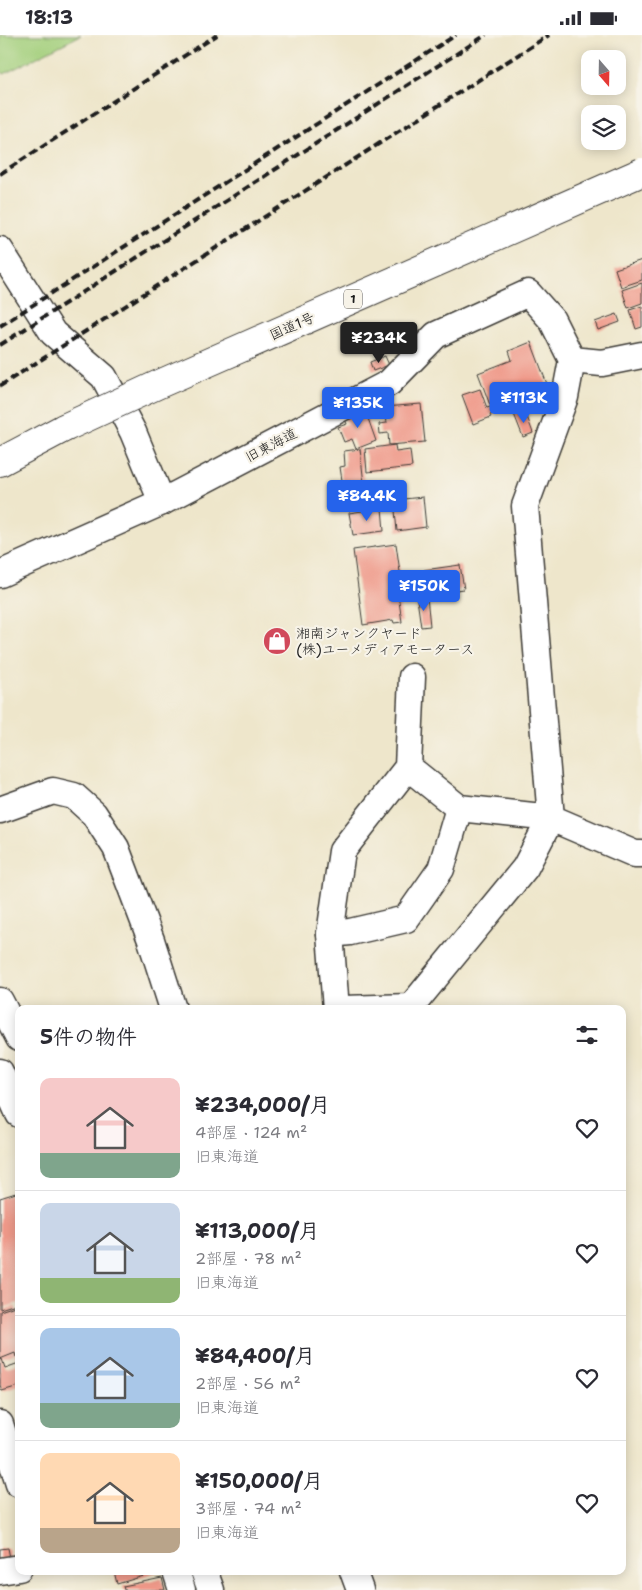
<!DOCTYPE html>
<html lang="ja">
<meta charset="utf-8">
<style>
:root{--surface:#fff;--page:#f2f2f3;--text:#2b2b33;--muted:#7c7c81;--line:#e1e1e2;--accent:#2563eb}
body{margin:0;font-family:"Shantell Sans","Klee One",sans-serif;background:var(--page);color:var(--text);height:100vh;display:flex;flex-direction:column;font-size:19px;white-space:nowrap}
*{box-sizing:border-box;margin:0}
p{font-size:16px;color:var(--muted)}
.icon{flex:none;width:28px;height:28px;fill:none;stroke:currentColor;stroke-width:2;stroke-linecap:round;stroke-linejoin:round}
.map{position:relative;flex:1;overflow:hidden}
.details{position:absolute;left:15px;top:970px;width:611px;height:570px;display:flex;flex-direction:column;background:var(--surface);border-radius:10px;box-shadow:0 2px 12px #0003}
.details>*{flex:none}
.needle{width:32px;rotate:160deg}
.fabs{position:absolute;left:581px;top:15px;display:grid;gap:10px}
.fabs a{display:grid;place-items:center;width:45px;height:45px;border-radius:10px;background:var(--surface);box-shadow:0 2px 12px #0003;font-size:25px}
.price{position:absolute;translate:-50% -42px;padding:0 11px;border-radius:5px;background:var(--accent);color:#fff;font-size:16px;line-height:32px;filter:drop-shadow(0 1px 2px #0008)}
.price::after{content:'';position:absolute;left:50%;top:30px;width:15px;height:11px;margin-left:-8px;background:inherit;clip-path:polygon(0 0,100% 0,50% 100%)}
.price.current{background:#222;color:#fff}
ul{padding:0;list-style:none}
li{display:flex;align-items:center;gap:15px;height:125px;padding:0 25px}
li+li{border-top:1px solid var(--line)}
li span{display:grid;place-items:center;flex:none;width:140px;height:100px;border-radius:10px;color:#555}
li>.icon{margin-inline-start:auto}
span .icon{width:60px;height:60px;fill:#fffc;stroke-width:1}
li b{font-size:21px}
h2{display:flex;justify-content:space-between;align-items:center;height:60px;padding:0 25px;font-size:21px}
.status{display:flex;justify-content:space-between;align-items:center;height:35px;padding:0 25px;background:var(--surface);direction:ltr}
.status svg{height:14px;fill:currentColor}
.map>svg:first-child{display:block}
.green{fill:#a3cf7c;stroke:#60764c}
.building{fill:#ef9989}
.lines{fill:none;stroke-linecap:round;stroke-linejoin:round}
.minor-casing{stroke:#3c3a36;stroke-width:29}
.highway-casing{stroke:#3c3a36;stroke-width:30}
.minor{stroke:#fff;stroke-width:26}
.highway{stroke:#fff;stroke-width:28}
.rail{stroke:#1c1c1c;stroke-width:4;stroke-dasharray:8 4;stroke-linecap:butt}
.highway-bridge-casing{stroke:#3c3a36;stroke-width:30;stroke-linecap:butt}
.highway-bridge{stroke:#fff;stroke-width:28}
.labels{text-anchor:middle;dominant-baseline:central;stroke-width:4.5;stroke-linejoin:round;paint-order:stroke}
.shield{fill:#f7f3e8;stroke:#5e5c59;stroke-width:1}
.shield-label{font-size:12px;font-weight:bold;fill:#1c1c1c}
.street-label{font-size:14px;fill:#1c1c1c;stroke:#f7f3e8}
.poi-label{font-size:14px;fill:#1c1c1c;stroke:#f7f3e8;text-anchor:start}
</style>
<div class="status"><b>18:13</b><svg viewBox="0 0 49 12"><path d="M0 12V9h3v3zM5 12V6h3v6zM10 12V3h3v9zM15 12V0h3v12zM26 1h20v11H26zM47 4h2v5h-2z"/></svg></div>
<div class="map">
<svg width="642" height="1555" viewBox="0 0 642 1555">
<rect width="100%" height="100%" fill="#f7f3e8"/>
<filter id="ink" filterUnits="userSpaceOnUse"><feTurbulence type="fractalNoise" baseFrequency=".02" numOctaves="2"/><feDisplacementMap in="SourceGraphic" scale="10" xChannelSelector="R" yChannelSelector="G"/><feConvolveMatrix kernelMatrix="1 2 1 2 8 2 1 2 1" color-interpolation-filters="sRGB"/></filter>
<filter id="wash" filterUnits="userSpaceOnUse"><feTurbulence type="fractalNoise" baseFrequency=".0096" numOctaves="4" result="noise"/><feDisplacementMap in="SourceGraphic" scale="20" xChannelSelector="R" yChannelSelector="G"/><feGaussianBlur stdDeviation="1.12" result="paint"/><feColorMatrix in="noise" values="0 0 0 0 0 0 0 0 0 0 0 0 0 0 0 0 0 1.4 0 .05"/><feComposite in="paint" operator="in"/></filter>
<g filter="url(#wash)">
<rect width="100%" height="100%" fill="#eee6cb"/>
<path class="green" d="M0,0H81L4,39L0,35Z"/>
<g id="blocks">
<g class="building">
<path d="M642,225V245L621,252L615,234Z"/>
<path d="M642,248V268L628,273L622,255Z"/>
<path d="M642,271V292L636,294L630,275Z"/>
<path d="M617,279L620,287L598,295L595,287Z"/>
<path d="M531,307L547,349L529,355L530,358L509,366L508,363L490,370L478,338L512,325L509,316Z"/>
<path d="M385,321L389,330L373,336L370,327Z"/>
<path d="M480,354L487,373L508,366L510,372L490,380L491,382L473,389L462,360Z"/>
<path d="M421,369L425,407L389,410L388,398L380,399L379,389L387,388L385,372Z"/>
<path d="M364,372L376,406L356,414L352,404L344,407L338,392L347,389L343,380Z"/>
<path d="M525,376L533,398L523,402L514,379Z"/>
<path d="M395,410L396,417L410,415L412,432L367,437L365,414Z"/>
<path d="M360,414L364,449L343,452L340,432L345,431L344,416Z"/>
<path d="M367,450H376L377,464L369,466Z"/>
<path d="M364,452L366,472L346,474L344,454Z"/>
<path d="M423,462L426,492L397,496L394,465Z"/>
<path d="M382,473L384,496L353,500L349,478Z"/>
<path d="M396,509L401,544L396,545L402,587L394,588L393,585L363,590L353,515Z"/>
<path d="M460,530L464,554L417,560L414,538L424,537V535Z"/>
<path d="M427,562L430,591L421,592L417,564Z"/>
<path d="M19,1157V1268L0,1274V1163Z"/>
<path d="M15,1271L19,1280V1321L16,1322L15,1318L0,1324V1276Z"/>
<path d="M2,1324L5,1333L19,1328V1351L2,1356L0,1350V1325Z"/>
<path d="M8,1513L10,1523L0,1524V1514Z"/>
<path d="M114,1536H157V1537L117,1549Z"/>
<path d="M162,1543L165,1555H124L123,1551Z"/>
</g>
</g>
</g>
<g filter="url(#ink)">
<use href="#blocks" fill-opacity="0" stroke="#3c3a36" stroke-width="1"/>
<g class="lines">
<defs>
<g id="minor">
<path d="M0,215L53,298L104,342L133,397L162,467"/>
<path d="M572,325L602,328L642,320"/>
<path d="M0,539L162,467L389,348L436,300L528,258L552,285L572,325L565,362L525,471L551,783L635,819H642"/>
<path d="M0,775L53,756L74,761L94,779L116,813L151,905L173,974"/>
<path d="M330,899L350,897L406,884L441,834L459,773"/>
<path d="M0,966L19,1003"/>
<path d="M336,974L330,899L342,816L408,732L412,642"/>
<path d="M343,974L411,972L525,833L551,783L459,773L408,732"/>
<path d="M0,1037L19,1079"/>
<path d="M0,1389L19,1449"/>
<path d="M0,1536L19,1533"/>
<path d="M176,1536L182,1555"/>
<path d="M204,1536L211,1555"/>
<path d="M353,1536L360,1555"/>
</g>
<path id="highway" d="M0,427L64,393"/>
</defs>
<use href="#minor" class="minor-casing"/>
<use href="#highway" class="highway-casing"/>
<use href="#minor" class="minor"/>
<use href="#highway" class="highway"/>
<g class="rail">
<path d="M0,139L217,0"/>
<path d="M0,291L456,0"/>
<path d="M0,310L486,0"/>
<path d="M0,351L549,0"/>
</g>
<defs>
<path id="highway-bridge" d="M64,393L157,350L642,137"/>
</defs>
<use href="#highway-bridge" class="highway-bridge-casing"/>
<use href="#highway-bridge" class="highway-bridge"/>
</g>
</g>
<defs>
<symbol id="shop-disc" viewBox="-11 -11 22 22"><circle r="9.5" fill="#d1495b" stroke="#f7f3e8"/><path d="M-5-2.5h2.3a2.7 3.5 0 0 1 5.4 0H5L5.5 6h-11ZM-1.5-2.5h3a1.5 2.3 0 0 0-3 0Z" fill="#fff"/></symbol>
</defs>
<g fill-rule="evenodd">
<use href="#shop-disc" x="261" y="590" width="32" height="32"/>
</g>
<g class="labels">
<rect class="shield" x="344" y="254.5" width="18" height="19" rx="4"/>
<g class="shield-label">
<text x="353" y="264">1</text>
</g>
<g class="street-label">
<text transform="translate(292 291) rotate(-24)">国道1号</text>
<text transform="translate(271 410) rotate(-28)">旧東海道</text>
</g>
<g class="poi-label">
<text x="296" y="598">湘南ジャンクヤード<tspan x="296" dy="16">(株)ユーメディアモータース</tspan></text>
</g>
</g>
</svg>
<div class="fabs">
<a><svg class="needle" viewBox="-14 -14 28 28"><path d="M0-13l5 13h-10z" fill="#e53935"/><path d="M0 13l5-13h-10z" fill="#7c7c81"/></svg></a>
<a><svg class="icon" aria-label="layers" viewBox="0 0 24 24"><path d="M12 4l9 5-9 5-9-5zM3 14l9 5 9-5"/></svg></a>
</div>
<b class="price current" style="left:379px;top:329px">¥234K</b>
<b class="price" style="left:524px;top:389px">¥113K</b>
<b class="price" style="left:358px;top:394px">¥135K</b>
<b class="price" style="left:367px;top:487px">¥84.4K</b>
<b class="price" style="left:424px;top:577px">¥150K</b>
<section class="details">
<h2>5件の物件<svg class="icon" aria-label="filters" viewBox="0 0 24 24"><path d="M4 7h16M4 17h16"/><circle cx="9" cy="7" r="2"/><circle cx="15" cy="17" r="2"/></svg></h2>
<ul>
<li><span style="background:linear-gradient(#f6c9c9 75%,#7fa58c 0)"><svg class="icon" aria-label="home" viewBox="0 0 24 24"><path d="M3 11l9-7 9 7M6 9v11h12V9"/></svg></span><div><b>¥234,000/月</b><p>4部屋 · 124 m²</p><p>旧東海道</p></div><svg class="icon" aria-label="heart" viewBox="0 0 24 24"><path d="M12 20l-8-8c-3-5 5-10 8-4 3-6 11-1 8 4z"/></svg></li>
<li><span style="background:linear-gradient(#c9d6e8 75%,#8fb573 0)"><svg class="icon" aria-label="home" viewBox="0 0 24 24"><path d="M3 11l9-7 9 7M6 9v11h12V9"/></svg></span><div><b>¥113,000/月</b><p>2部屋 · 78 m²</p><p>旧東海道</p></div><svg class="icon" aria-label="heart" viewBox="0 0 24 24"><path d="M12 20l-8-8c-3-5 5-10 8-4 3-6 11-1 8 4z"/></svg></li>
<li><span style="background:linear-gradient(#a9c7e8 75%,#7fa58c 0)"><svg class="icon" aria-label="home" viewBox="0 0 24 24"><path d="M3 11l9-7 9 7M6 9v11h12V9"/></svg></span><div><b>¥84,400/月</b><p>2部屋 · 56 m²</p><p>旧東海道</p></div><svg class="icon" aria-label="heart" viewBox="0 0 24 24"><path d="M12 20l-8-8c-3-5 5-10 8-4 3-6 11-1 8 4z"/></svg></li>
<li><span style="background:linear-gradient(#ffd9b3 75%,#b9a48a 0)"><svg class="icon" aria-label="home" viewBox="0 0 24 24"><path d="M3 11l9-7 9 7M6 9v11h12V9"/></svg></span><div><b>¥150,000/月</b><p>3部屋 · 74 m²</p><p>旧東海道</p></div><svg class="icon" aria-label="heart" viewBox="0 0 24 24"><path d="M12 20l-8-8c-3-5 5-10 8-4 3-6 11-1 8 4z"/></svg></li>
</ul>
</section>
</div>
